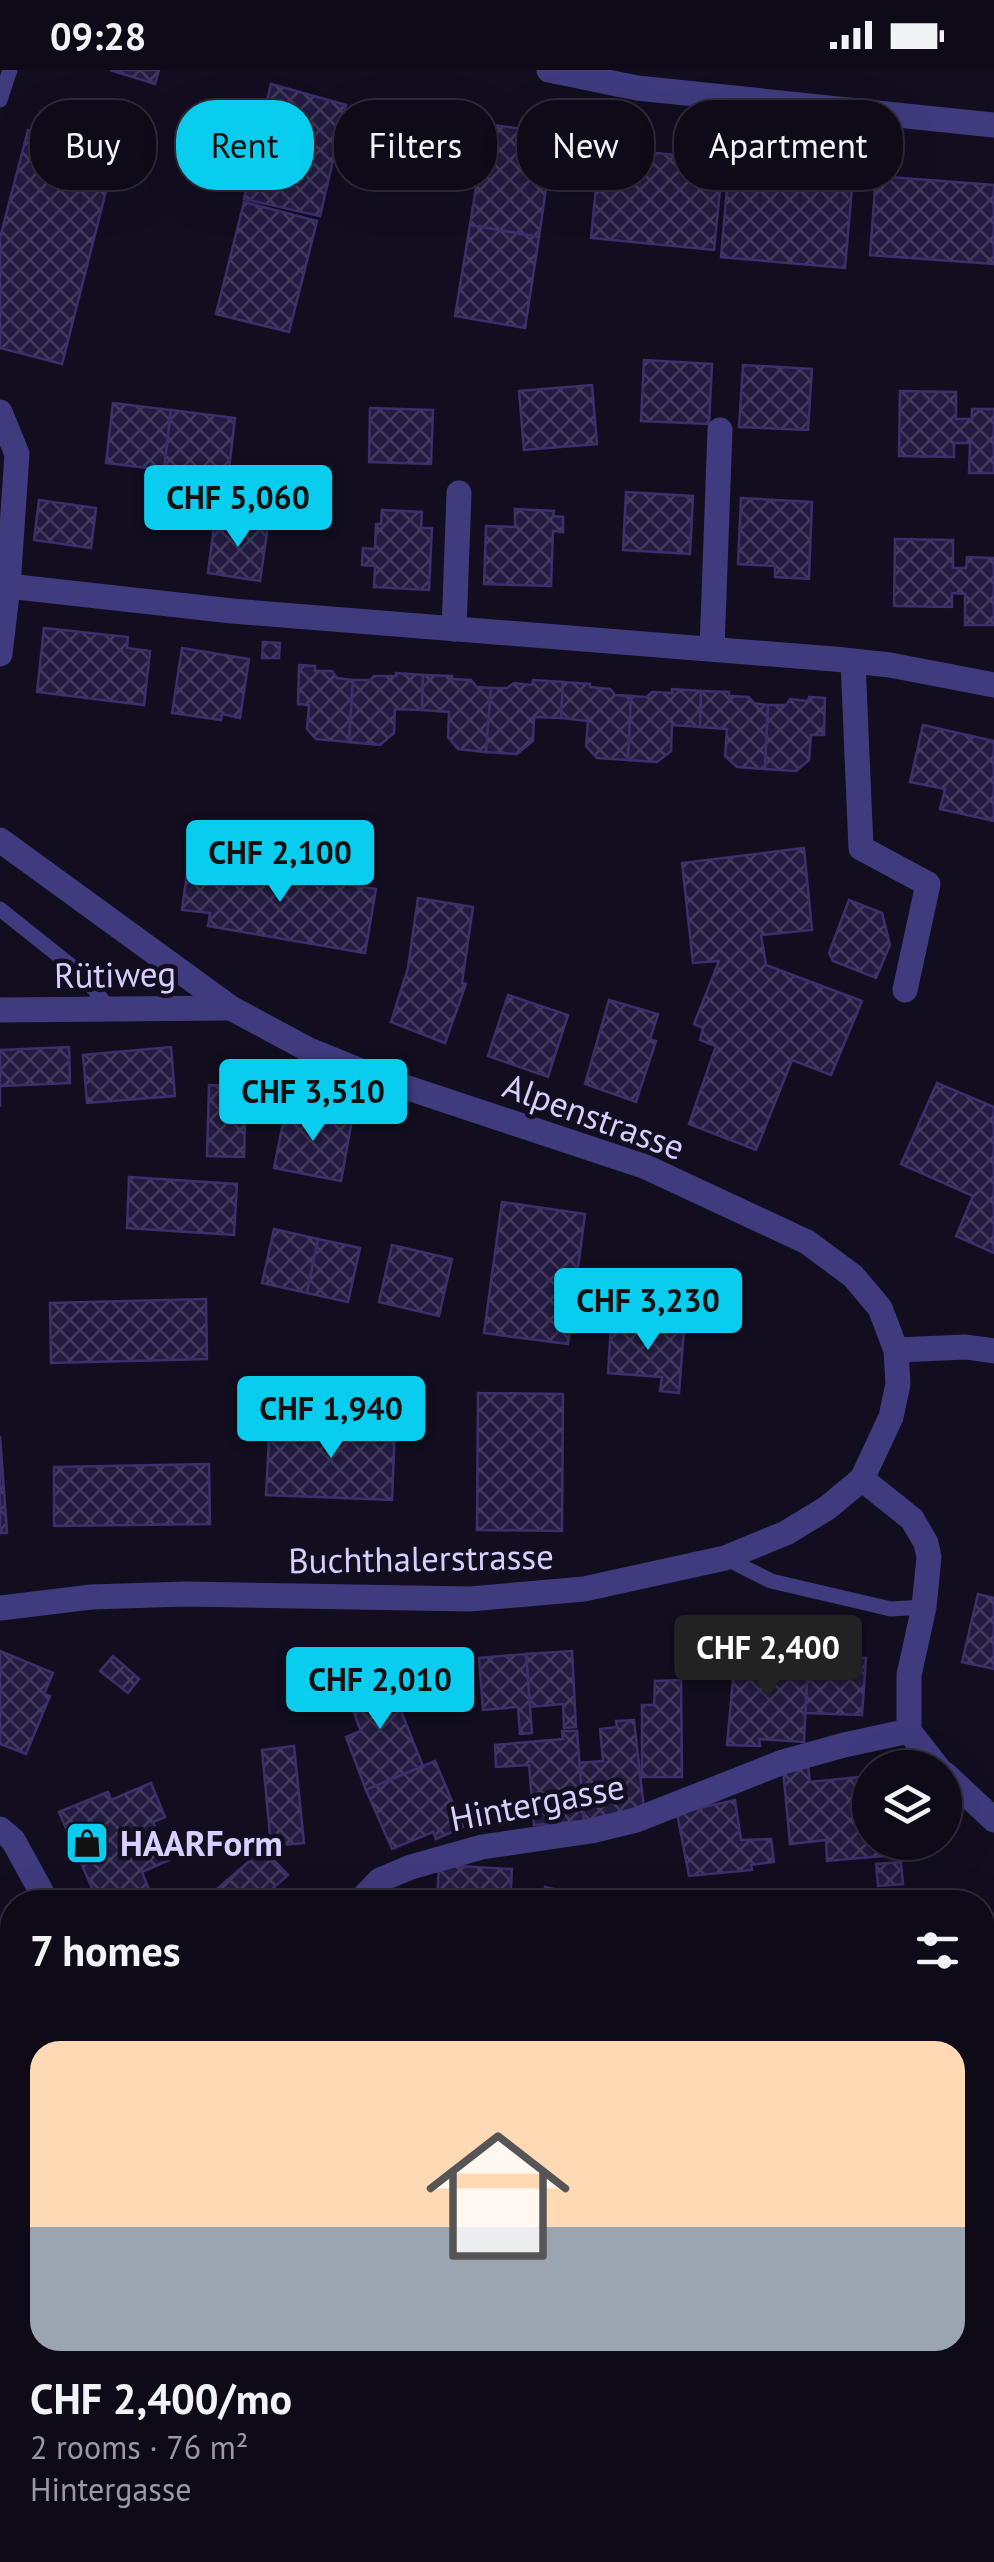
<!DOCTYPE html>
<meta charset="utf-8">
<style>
:root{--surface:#0e0a18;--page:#1c1825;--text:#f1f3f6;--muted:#9b9aa2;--line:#2e2b37;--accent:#09cdef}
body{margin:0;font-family:"PT Sans",sans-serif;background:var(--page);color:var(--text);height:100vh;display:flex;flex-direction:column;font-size:38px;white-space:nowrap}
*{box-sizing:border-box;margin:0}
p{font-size:32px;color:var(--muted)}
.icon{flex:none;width:55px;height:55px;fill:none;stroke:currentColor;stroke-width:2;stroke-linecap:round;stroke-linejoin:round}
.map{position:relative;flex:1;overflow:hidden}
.side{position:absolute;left:0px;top:1820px;width:995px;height:672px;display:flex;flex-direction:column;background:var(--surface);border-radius:40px 40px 0 0;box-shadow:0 10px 40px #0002,0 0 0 2px var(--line)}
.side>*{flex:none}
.banner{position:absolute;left:30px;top:30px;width:935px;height:90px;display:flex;gap:20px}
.tools{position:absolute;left:852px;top:1680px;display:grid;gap:20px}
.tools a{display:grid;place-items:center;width:110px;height:110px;border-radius:50%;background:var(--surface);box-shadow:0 10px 40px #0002,0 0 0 2px var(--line);font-size:50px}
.price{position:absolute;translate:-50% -85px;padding:0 22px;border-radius:10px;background:var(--accent);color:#111;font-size:32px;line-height:65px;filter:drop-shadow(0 2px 5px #0008)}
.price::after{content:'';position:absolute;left:50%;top:60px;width:30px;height:22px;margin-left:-15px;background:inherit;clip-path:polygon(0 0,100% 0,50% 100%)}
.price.selected{background:#222;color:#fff}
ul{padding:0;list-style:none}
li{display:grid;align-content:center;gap:20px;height:530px;padding:0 30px}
li span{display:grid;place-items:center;height:310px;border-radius:30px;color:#555}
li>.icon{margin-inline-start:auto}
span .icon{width:180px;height:180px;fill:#fffc;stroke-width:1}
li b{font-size:42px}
h2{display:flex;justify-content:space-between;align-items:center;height:120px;padding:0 30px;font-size:42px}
.tag{padding:0 35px;border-radius:40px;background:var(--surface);box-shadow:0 10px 40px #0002,0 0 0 2px var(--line);font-size:35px;line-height:90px}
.tag.selected{background:var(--accent);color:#111}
.status{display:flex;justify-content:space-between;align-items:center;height:70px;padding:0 50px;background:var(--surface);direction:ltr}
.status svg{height:28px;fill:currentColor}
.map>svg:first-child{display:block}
.building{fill:url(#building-cross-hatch);stroke:#3d2e6c;stroke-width:2.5}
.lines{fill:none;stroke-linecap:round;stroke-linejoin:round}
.service{stroke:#403b7e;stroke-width:15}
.minor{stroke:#403b7e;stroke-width:25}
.tertiary{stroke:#403b7e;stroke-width:25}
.labels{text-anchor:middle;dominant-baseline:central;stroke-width:9;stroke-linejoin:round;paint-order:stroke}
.street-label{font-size:35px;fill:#d7cffd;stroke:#120e20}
.poi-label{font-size:35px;font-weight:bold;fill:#d7cffd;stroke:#120e20;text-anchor:start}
</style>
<div class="status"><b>09:28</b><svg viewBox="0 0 49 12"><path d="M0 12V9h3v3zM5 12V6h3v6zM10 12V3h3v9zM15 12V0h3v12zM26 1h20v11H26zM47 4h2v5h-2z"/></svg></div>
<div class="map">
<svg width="994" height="2492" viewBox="0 0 994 2492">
<defs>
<pattern id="building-cross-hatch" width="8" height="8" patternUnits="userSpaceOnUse" patternTransform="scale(2.5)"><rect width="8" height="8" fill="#241b41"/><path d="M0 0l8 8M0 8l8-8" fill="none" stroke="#433b5d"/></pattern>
</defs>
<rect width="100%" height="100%" fill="#120e20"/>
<g class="building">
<path d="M110,0H159L155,14Z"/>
<path d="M271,14L346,35L320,146L244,129Z"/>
<path d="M396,42L486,54L478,104L398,90Z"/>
<path d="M486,54L554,63L539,167L470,155Z"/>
<path d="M28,60L116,82L62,294L0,278V168Z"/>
<path d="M600,77L723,90L714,180L591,168Z"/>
<path d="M729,95L853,106L845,198L721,187Z"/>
<path d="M876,106L994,115V194L870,185Z"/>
<path d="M244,132L317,151L289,262L216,244Z"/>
<path d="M470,155L539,167L525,258L455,246Z"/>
<path d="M644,290L712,294L709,354L641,351Z"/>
<path d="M743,295L812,299L808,360L739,357Z"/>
<path d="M592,315L597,374L524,380L519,321Z"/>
<path d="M900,321L956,322V349H972V339H994V403H969L970,373H954V387L899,386Z"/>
<path d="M113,333L171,340L164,400L106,393Z"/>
<path d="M370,338L433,340L431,394L369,392Z"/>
<path d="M171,340L235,348L228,407L164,400Z"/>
<path d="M626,422L693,426L690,484L623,480Z"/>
<path d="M741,428L812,432L809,509L775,507V496L738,494Z"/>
<path d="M39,430L96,438L91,478L34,470Z"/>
<path d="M515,439L554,441L553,446L563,447V462L553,461L551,516L484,514L486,456L515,457Z"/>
<path d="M382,440L422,442L421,458H432L429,520L374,517L375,496L362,495L363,478L375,479L376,454H381Z"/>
<path d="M215,449L268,456L260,511L208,503Z"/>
<path d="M895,469L953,470V498H966L967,487L994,488V555H965V524L952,523V537L894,536Z"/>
<path d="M44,558L128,567L127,578L150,581L144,635L37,622Z"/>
<path d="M263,572L280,573L279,588H262Z"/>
<path d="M182,578L249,589L240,648L222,644L221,650L172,643Z"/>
<path d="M299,595L315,596V601H332L337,608L353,610L349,672L316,669L307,659L309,635L298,634Z"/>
<path d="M396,603L423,605L422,640L395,639L394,663L380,675L349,672L353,610H370L374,606H396Z"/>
<path d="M423,605L452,606V609L471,610L477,617L491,618L486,682L458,679L448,667L449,642L422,640Z"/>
<path d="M533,610L563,612L561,648L534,647L533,671L517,684L486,682L491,618H507L514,613L532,615Z"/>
<path d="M563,612L590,614V617L610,619L615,625L631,626L628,690L597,688L586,676L588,651L561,648Z"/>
<path d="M672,619L701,621L700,657L672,655L671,681L657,692L628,690L631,626L647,627L652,622L672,623Z"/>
<path d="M701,621L729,622V626L749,627L754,633L768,635L765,699L737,697L725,686L727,659L700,657Z"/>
<path d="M809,627L825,628L824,665H811L809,690L796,701L765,699L768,635H786L790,629L808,631Z"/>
<path d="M923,655L994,671V751L940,739L945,719L910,712Z"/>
<path d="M804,778L812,860L761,865L766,895L862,931L831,1005L792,990L756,1080L689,1054L716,976L700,970L703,958L694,954L719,891L693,893L682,793Z"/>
<path d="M189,788L376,819L365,883L208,856L210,843L182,840Z"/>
<path d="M418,828L473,837L462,913L466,914L445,973L391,952L408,898Z"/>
<path d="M849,830L882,843L890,875L876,908L833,891L829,883Z"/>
<path d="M508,925L568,945L548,1007L488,986Z"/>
<path d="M609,930L658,944L650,969L656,971L636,1032L585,1014Z"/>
<path d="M69,977L70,1013L0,1016V1037V980Z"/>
<path d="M171,977L175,1026L87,1033L83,985Z"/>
<path d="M937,1013L994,1037V1183L956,1166L973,1126L901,1094Z"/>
<path d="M209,1015L246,1016L244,1087L207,1086Z"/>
<path d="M286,1038L352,1050L341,1111L274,1098Z"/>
<path d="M129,1107L237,1114L234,1165L127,1158Z"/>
<path d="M502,1132L585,1144L568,1274L484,1263Z"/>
<path d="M274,1159L318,1169L307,1223L262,1213Z"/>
<path d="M318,1169L360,1178L348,1232L307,1223Z"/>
<path d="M392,1175L452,1189L439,1246L379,1232Z"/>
<path d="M206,1229L207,1289L51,1293L50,1233Z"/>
<path d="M611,1254L684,1259L679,1323L660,1321L662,1307L608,1303Z"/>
<path d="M478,1323L563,1324L562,1461L477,1460Z"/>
<path d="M270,1351L395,1357L392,1430L266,1425Z"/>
<path d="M0,1366L7,1463H0Z"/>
<path d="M209,1394L210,1454L54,1456V1397Z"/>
<path d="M978,1524L994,1528V1599L962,1592Z"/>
<path d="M0,1581L53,1603L44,1624L50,1626L26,1684L0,1674Z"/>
<path d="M572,1581L576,1657L564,1658L563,1634L530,1637L526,1584Z"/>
<path d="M526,1584L532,1663L520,1664L518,1637L483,1640L479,1588Z"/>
<path d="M808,1584L866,1588L862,1645L805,1643Z"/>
<path d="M766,1585L808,1586L804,1672L759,1669L760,1676L727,1675L735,1588H766Z"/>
<path d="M113,1586L139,1609L128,1623L100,1601Z"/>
<path d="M384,1599L423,1696L366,1720L346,1667L361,1661L343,1615Z"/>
<path d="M681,1610L682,1707H642V1635H654L655,1611Z"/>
<path d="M634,1650L644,1739L584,1751L579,1693L603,1691L600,1659L617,1657L616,1651Z"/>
<path d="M562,1661H577L584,1751L534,1755L529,1695L496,1697L495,1675L563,1669Z"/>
<path d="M294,1676L304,1773L271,1776L262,1680Z"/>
<path d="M435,1691L463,1757L436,1769L433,1762L392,1779L366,1720Z"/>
<path d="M808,1697L810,1712L870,1706V1772H905L906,1784L827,1791L826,1770L790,1774L783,1699Z"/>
<path d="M151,1713L165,1747L153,1752L169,1790L142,1802L154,1832H98L59,1742L108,1722L111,1730Z"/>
<path d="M735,1730L741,1770L771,1769L774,1792L751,1795L752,1800L689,1806L677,1743Z"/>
<path d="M263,1779L288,1805L272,1819L281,1829L277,1832H202Z"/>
<path d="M901,1792L903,1814L878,1816L876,1794Z"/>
<path d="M439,1795L512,1799L510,1832H437Z"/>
<path d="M545,1817L575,1824L574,1832H542Z"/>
<path d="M0,1861L12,1878L0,1889Z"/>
<path d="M12,1925V1982L0,1991V1932Z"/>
<path d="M984,1987H994V2101H982Z"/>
<path d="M12,2134V2197L0,2192V2167Z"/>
<path d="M982,2191L994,2195V2270L982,2266Z"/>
<path d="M11,2472L12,2480H25L45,2492H0Z"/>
<path d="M125,2480H182L142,2492H128Z"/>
<path d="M957,2483L977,2484V2492H949Z"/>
</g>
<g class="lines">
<g class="service">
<path d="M0,30L10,0"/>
<path d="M0,839L84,906L109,939"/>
<path d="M725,1488L771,1511L891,1539L924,1537"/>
</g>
<g class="minor">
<path d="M549,0L637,18L994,55"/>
<path d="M0,342L17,384L8,516L0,584"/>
<path d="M8,516L232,541L834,589L890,595L994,615"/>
<path d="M454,559L459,423"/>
<path d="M712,579L720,360"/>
<path d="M853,591L861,778L928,814L905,920"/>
<path d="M0,940L231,938"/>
<path d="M896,1280L966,1277L994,1281"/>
<path d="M862,1409L912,1449L926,1473L929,1487L924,1537L909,1605V1661L938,1698"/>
<path d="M945,1704L994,1750"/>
<path d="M0,1759L13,1770L47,1832"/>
<path d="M359,1832L380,1810L411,1797L482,1777L591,1761L636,1750L783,1692L844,1675L909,1661"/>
<path d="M982,2144L994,2146"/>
<path d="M982,2365L994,2349"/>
<path d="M628,2480L669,2492"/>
<path d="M432,2492L447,2480"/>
<path d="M866,2492L877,2480"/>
</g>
<path class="tertiary" d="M0,770L231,938L307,979L381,1009L646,1097L807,1172L853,1206L880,1238L896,1280L898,1314L891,1347L862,1409L827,1438L786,1463L725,1488L584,1519L470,1529L186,1524L91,1527L0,1538"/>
</g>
<defs>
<symbol id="shop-square" viewBox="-11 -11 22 22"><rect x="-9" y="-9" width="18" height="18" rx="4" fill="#09cdef" stroke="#120e20"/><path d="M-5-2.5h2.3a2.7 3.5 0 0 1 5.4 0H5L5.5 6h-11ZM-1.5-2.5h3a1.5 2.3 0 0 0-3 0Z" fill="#111"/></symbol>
</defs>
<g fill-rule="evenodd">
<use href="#shop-square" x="62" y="1748" width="50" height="50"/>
</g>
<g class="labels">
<g class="street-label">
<text transform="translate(115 904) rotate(-1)">Rütiweg</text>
<text transform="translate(594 1046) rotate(20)">Alpenstrasse</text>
<text transform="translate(421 1488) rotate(-1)">Buchthalerstrasse</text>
<text transform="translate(537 1732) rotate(-11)">Hintergasse</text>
</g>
<g class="poi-label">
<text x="120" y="1773">HAARForm</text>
</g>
</g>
</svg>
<div class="tools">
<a><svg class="icon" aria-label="layers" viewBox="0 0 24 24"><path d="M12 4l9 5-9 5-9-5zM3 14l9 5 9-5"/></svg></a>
</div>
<b class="price" style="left:238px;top:480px">CHF 5,060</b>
<b class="price" style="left:280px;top:835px">CHF 2,100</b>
<b class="price" style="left:313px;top:1074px">CHF 3,510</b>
<b class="price" style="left:648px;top:1283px">CHF 3,230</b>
<b class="price" style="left:331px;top:1391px">CHF 1,940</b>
<b class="price selected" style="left:768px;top:1630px">CHF 2,400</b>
<b class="price" style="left:380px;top:1662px">CHF 2,010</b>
<div class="banner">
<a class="tag">Buy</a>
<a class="tag selected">Rent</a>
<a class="tag">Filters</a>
<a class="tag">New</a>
<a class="tag">Apartment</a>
</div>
<section class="side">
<h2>7 homes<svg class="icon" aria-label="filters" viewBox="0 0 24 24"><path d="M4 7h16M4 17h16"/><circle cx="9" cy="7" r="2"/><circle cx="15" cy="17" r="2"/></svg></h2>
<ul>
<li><span style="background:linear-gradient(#ffd9b3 60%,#9aa5b1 0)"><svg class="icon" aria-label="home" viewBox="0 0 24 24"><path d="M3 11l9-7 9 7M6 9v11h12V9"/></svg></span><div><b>CHF 2,400/mo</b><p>2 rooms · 76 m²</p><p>Hintergasse</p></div></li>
</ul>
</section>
</div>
